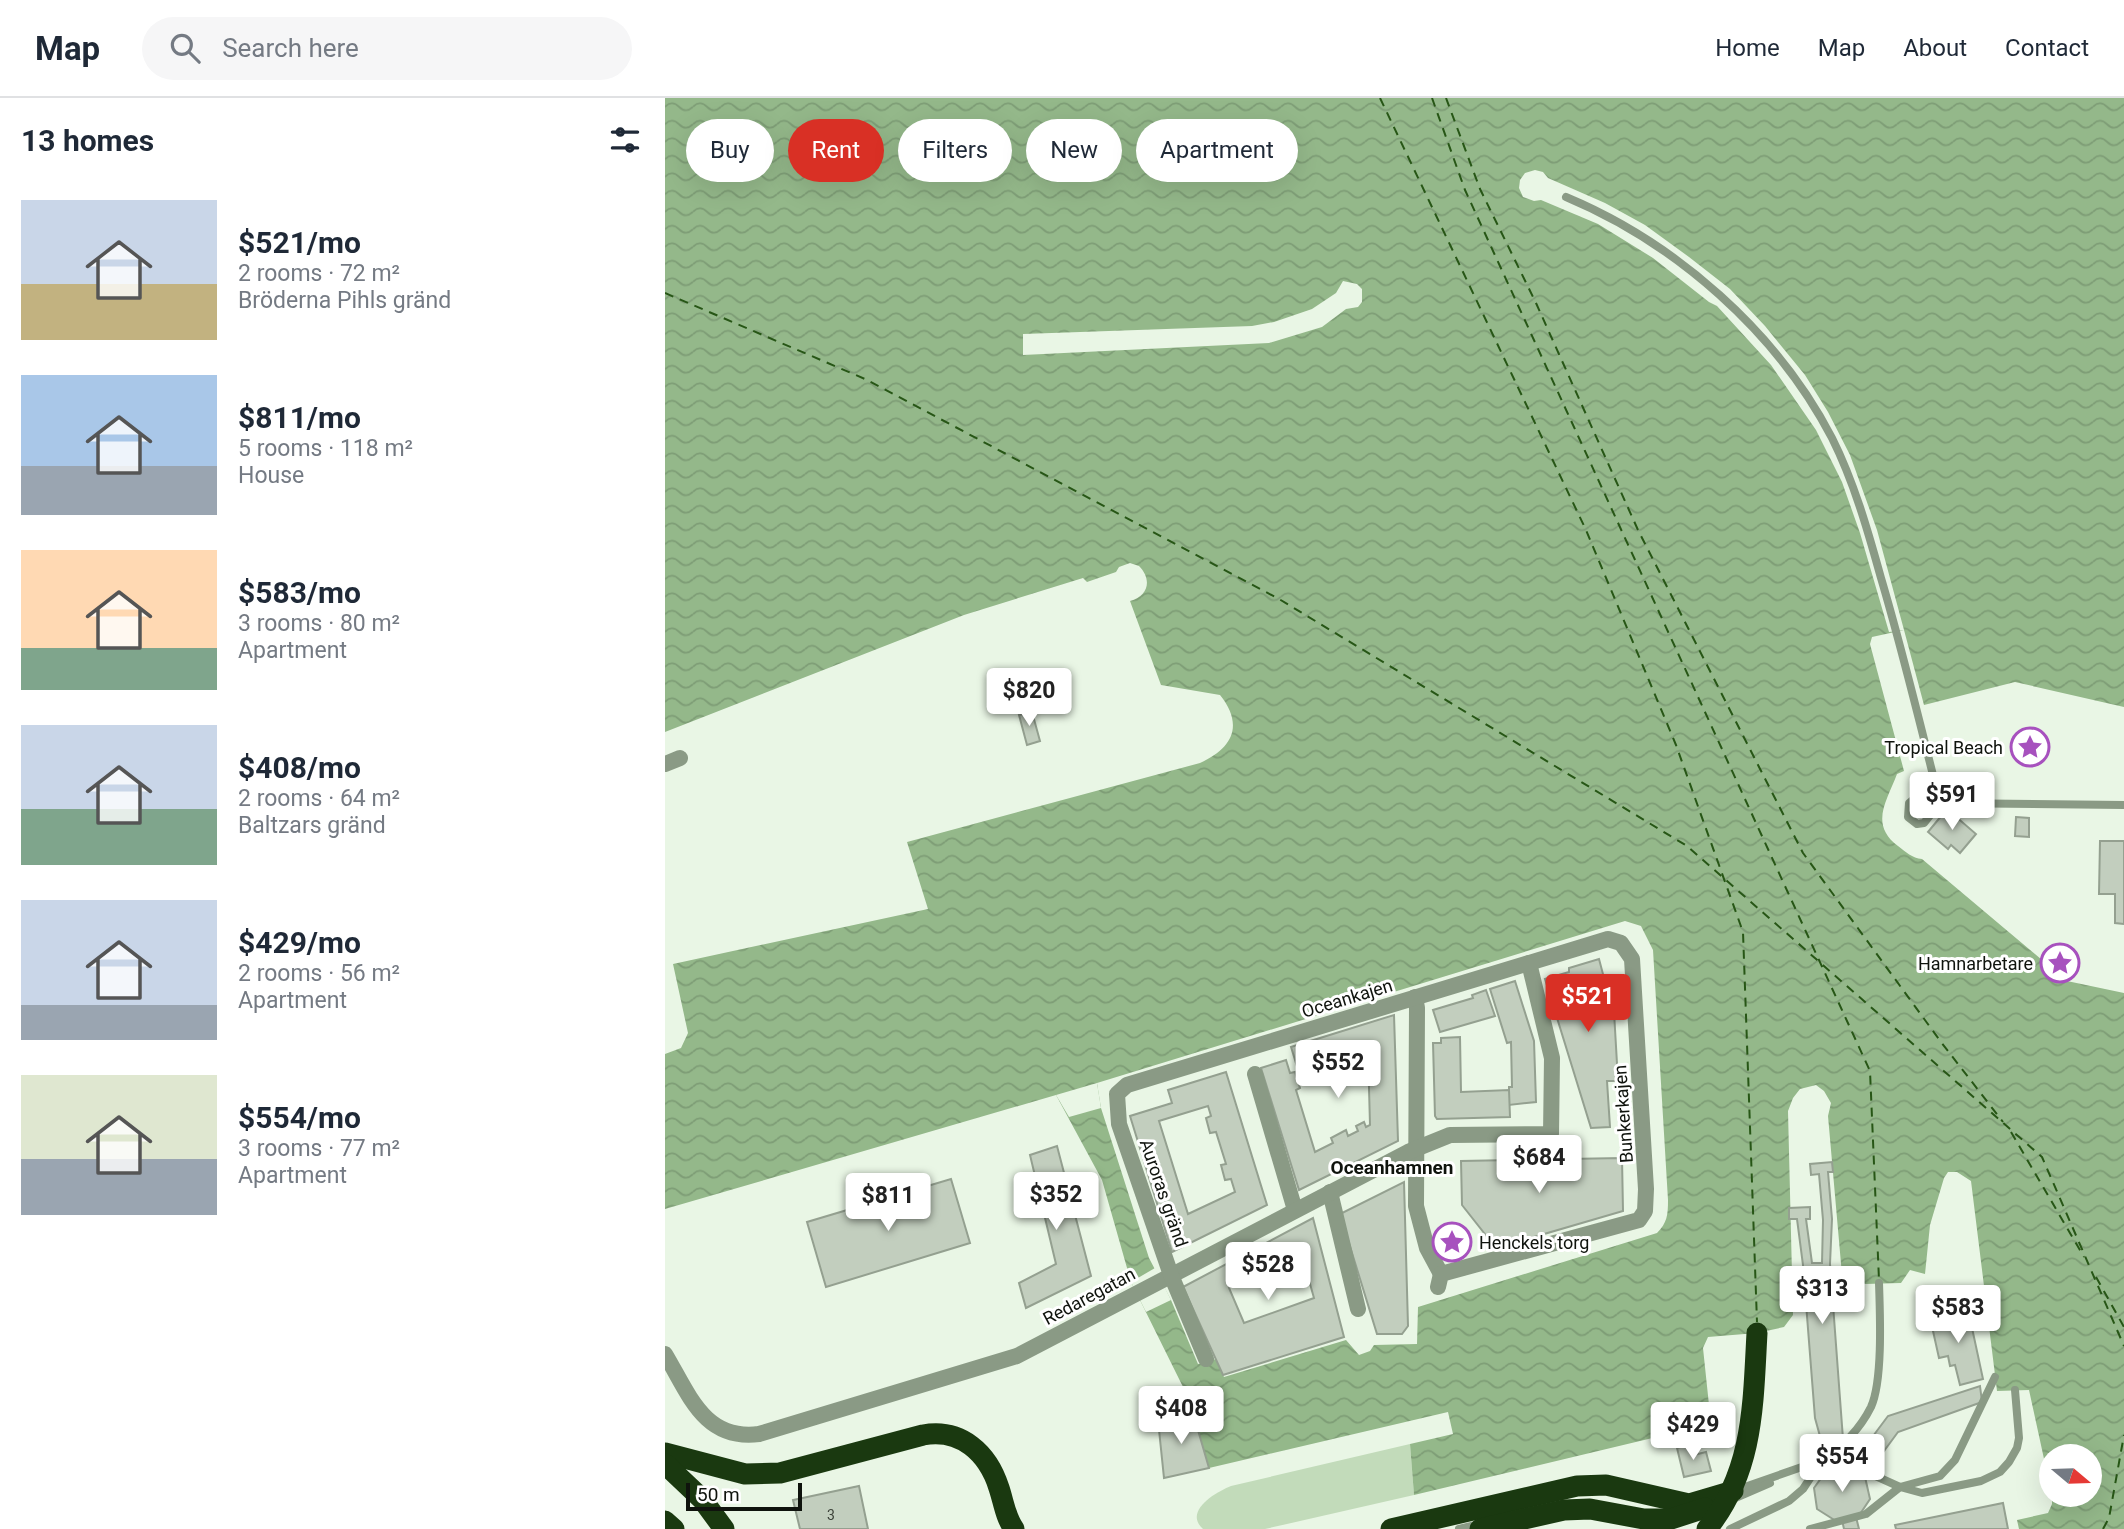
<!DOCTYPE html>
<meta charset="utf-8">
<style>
:root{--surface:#fff;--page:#f6f6f7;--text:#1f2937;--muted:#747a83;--line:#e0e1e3;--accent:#d93025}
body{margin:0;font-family:Roboto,sans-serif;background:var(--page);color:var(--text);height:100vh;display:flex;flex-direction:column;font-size:26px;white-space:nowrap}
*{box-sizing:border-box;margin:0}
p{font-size:23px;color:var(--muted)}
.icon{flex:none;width:38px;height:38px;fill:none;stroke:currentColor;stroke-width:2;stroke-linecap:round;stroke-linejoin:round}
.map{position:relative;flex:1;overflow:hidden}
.panel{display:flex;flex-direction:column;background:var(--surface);width:665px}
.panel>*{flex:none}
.hud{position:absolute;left:21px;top:21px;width:665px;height:63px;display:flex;gap:14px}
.needle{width:46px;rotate:109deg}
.tools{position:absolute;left:1374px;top:1346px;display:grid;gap:14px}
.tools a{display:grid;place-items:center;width:63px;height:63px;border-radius:50%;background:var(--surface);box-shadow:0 7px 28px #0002;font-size:35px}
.scale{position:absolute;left:21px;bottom:18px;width:116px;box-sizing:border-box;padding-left:7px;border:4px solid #0f130d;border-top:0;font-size:19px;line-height:24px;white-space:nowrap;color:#0f130d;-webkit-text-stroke:5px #fff;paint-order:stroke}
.price{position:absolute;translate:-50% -60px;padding:0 16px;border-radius:7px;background:#fff;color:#222;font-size:23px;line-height:46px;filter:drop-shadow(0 2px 4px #0008)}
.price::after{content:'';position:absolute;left:50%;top:42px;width:21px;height:16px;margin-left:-10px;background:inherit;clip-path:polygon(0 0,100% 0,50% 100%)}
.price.current{background:var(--accent);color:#fff}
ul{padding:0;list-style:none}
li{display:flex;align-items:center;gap:21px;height:175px;padding:0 21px}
li span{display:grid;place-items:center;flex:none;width:196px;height:140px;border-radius:0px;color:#555}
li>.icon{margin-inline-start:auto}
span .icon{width:84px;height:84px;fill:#fffc;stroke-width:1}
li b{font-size:30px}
h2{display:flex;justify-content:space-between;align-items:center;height:84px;padding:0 21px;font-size:30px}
.pill{padding:0 24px;border-radius:32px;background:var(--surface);box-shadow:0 7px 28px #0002;font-size:24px;line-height:63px}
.pill.current{background:var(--accent);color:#fff}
header{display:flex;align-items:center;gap:42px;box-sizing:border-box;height:98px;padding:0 35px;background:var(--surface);border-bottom:2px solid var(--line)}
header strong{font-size:33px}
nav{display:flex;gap:38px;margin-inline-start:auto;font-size:24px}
.search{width:490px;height:63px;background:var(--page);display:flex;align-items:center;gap:18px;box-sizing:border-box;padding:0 24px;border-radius:38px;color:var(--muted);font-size:26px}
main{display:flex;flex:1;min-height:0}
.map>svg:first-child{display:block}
.park{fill:#c2dbba}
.water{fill:url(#water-waves);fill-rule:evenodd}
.pier{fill:#e9f6e5}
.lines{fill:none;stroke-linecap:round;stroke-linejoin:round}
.ferry{stroke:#275616;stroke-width:2;stroke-dasharray:9 7;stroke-linecap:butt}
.building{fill:#c2cebe;stroke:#94a090;stroke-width:2;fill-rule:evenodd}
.lane{stroke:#8a9a85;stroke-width:8}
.street{stroke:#8a9a85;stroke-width:16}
.highway{stroke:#1a3910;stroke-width:21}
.labels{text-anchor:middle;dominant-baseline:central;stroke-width:6;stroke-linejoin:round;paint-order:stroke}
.number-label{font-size:14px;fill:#3c4239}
.poi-label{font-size:18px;fill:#0f130d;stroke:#fff;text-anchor:end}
.street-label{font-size:18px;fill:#0f130d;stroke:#fff}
.neighbourhood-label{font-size:19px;font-weight:bold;fill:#0f130d;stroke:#fff}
</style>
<header>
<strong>Map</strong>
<div class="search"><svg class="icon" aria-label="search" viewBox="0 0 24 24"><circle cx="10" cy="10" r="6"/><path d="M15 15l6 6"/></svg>Search here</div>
<nav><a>Home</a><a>Map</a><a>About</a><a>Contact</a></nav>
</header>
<main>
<section class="panel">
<h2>13 homes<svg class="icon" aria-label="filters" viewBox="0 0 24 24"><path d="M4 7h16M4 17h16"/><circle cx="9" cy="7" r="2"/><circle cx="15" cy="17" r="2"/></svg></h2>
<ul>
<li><span style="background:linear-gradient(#c9d6e8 60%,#c2b280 0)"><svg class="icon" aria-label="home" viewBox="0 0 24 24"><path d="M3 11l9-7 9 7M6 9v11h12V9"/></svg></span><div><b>$521/mo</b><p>2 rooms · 72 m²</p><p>Bröderna Pihls gränd</p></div></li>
<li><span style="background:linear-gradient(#a9c7e8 65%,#9aa5b1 0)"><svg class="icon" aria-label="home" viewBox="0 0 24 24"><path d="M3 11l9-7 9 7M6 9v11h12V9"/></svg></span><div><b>$811/mo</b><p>5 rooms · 118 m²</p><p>House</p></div></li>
<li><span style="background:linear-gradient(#ffd9b3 70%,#7fa58c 0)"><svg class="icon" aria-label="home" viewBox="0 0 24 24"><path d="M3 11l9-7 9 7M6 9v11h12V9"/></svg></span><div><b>$583/mo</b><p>3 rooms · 80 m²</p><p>Apartment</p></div></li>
<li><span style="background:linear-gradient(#c9d6e8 60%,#7fa58c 0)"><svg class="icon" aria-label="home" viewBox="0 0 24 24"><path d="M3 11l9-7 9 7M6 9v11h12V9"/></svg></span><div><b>$408/mo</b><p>2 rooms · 64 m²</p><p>Baltzars gränd</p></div></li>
<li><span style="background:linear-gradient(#c9d6e8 75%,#9aa5b1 0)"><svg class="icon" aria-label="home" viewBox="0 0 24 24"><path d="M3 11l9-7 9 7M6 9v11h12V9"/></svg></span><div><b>$429/mo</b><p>2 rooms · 56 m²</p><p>Apartment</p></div></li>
<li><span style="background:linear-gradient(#dfe7d0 60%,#9aa5b1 0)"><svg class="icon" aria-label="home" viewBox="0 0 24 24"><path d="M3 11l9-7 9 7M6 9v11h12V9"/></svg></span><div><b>$554/mo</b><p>3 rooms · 77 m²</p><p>Apartment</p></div></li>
</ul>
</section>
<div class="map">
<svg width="1459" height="1431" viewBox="0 0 1459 1431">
<defs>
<pattern id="water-waves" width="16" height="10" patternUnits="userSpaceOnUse" patternTransform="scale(1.75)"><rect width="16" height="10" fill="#94b88a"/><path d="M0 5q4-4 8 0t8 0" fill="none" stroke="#7e9d76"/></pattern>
</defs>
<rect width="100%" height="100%" fill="#e9f6e5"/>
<path class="park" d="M745,1346L749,1397L600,1431H538C518,1413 551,1394 566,1388Z"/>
<path class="water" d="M0,0H1459V609L1350,584L1259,607L1239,532L1207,539L1205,546L1239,673L1232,676C1222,703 1204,726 1233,748C1241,754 1247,760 1257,761L1402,883L1459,895V1431H1354L1352,1422L1383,1415L1387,1406V1397L1424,1396V1358H1386V1393L1364,1292L1332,1293L1306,1083L1292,1074H1283L1279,1080L1265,1127L1260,1176L1245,1172L1236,1185L1200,1186L1177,1177L1163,1018L1166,1005L1159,993L1151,987L1135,991L1128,1000L1123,1013L1128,1217L1119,1229L1092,1235L1043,1239L1038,1250L1046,1326L749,1397L745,1346L788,1336L783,1314L544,1370L520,1293L466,1184L437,1082L391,997L0,1111V956L16,950L23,935L8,866L263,811L242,744L535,665C568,650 579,627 555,597L496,587L465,503C484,498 487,481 474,468L465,465L454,469L451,474L422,484L418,480L299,517L0,634ZM960,823L976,828L988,852L1003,1102C1003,1117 1002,1125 992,1135L753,1209L752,1246L709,1247L705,1253L694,1257L681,1242L559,1279L551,1261L533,1266L506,1202L484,1160L436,1010L432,985Z"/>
<g class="pier">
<path d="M870,72L878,74L883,80L940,105L980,127L1024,159L1065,191L1100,228L1140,277L1163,314L1185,357L1212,432L1239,532L1224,534L1195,435L1177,384L1151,332L1106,267L1052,208L1044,204L988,160L933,126L876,102L869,103L858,99L854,90L855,82L860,75Z"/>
<path d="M678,183L692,186L697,191V204L693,209L681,211L657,229L604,245L358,257V236L587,228L609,224L647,211L671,195Z"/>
<path d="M432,985L436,1010L404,1019L391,997Z"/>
<path d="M490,1170L506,1202L481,1214L466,1184Z"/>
</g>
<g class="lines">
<g class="ferry">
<path d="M715,0L921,432L1011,647L1078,834L1092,1224"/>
<path d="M767,0L800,92L1205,973L1214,1182"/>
<path d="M781,0L815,91L871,205L973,432L1138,755L1276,944L1338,1024"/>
<path d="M0,195L200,281L614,501L1022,748L1377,1059L1459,1248"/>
<path d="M1346,1034L1419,1159"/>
<path d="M1431,1179L1459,1229"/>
<path d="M1438,1431L1444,1420L1459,1337"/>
</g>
</g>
<g class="building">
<path d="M367,614L375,643L362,647L354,617Z"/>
<path d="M1282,711L1311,736L1295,755L1286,747L1283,751L1263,734Z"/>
<path d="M1351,719L1364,720V739L1350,738Z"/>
<path d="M1435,743H1459V826L1450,825V796H1434Z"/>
<path d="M934,861L939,880L947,879L953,983H942L945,1029L926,1030L880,881L904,874V870Z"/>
<path d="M850,883L869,943L871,1004L844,1007V989H847L846,944L842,945L825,891Z"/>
<path d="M821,892L830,918L775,934L768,912L808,900L807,897Z"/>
<path d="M729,917L733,1043L634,1092L596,970L621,962L625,975L630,974L635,990L631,992L650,1054L668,1045L666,1040L681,1032L683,1038L693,1033L691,1028L699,1024L701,1029L705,1027L703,953L667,965L669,970L646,977L645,971L634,975L626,949Z"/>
<path d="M795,939L796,994L844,992L845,1019L772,1021L770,1018L768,945H776V940Z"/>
<path d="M561,974L602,1107L507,1154L465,1018L507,1005L503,992ZM543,1008L546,1018L541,1020L545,1035L551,1034L561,1066L556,1067L560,1082L566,1081L570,1094L523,1116L494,1023Z"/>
<path d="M392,1048L426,1178L361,1210L354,1185L391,1166L365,1057Z"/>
<path d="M957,1060L958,1113L831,1150L797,1107L796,1063Z"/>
<path d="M1167,1064L1168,1074H1163L1167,1121L1165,1166L1180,1368L1164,1371L1150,1320L1138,1167L1132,1121H1124V1110L1145,1109V1121H1141L1147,1165H1157L1158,1122L1154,1076L1146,1077L1145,1066Z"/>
<path d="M286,1081L305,1145L161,1189L142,1124Z"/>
<path d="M739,1084L743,1228L737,1236H712L675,1116Z"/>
<path d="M648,1120L679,1239L558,1277L518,1189ZM635,1150L649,1200L579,1225L564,1190Z"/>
<path d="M1289,1211L1291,1219L1304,1216L1318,1281L1295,1287L1290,1267L1285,1268L1283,1258L1274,1260L1266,1224L1279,1221L1277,1213Z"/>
<path d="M1315,1288L1317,1304L1233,1334L1200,1379L1185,1369L1223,1318Z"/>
<path d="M528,1315L544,1370L499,1380L493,1322Z"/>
<path d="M1026,1346L1029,1357L1041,1354L1046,1373L1019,1379L1012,1350Z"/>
<path d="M1182,1368L1200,1379L1205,1401L1193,1419L1171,1423L1152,1411L1149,1390L1162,1372Z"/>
<path d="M194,1388L203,1431H135L128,1402Z"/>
<path d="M1338,1405L1343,1431H1231L1230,1427Z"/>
<path d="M1191,1419L1194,1431H1179L1177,1422Z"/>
</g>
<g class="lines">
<g class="lane">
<path d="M901,99C1011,145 1112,234 1167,340C1189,384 1203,433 1216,480C1238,554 1256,630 1275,705"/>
<path d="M1275,705L1259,725L1252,726L1243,719L1244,705L1250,700L1262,699L1275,705L1459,707"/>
<path d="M1155,1363C1176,1350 1195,1331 1206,1309C1218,1283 1215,1215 1214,1185"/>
<path d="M1071,1392L1157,1362L1184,1366L1235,1389L1257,1395L1316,1383L1335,1374L1344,1364L1352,1350L1354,1340L1350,1292"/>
<path d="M1068,1401L1105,1385"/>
<path d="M794,1431L815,1426"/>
<path d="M1065,1431L1124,1403L1138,1391L1157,1362"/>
<path d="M1145,1431L1201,1416L1235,1389L1275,1378L1290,1362L1330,1279"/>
</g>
<g class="street">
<path d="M0,666L15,660"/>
<path d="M750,899L752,910L751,1108L762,1150L776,1176"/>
<path d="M590,976L630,1112"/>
<path d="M665,1094L693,1211"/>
<path d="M0,1256C24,1296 39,1343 94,1336L352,1258L743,1054L785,1037L886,1036L887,960L864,865"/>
<path d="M541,1261L506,1177L454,1026L452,996L462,987L943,841L956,845L967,861L981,1091L980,1113L974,1122L776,1176L773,1189"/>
</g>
<g class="highway">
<path d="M0,1355L80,1376L115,1375L258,1337C296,1330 323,1355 334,1390C339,1405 340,1418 349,1431"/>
<path d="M0,1366L37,1401L59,1431"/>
<path d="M0,1423L9,1431"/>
<path d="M726,1431L912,1388L941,1387L1024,1406L1068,1393"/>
<path d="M815,1431L899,1412L925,1411L979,1421H1006L1040,1410"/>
<path d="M1042,1431C1089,1373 1088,1306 1092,1235"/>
</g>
</g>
<defs>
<symbol id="sight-ring" viewBox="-11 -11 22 22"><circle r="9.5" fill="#fff" stroke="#a751be" stroke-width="1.5"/><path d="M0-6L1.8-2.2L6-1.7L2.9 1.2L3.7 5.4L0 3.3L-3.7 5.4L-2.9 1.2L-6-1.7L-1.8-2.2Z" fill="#a751be"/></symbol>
</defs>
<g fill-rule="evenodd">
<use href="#sight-ring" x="1343" y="627" width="44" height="44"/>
<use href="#sight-ring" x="1373" y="843" width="44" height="44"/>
<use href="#sight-ring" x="765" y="1122" width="44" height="44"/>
</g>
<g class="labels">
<g class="number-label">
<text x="166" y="1417">3</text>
</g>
<g class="poi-label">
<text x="1338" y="649">Tropical Beach</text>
<text x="1368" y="865">Hamnarbetare</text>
<text x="814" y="1144" text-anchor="start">Henckels torg</text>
</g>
<g class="street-label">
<text transform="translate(682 900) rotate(-17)">Oceankajen</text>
<text transform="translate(958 1016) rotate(-94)">Bunkerkajen</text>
<text transform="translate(499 1095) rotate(71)">Auroras gränd</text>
<text transform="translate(424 1198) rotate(-28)">Redaregatan</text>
</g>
<g class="neighbourhood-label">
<text x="727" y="1069">Oceanhamnen</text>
</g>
</g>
</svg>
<div class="tools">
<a><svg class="needle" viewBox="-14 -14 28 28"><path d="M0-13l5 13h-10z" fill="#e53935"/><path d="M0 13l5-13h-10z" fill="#747a83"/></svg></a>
</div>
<div class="scale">50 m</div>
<b class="price" style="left:364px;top:630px">$820</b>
<b class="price" style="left:1287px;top:734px">$591</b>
<b class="price current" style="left:923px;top:936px">$521</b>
<b class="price" style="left:673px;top:1002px">$552</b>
<b class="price" style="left:874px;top:1097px">$684</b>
<b class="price" style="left:391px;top:1134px">$352</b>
<b class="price" style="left:223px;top:1135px">$811</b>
<b class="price" style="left:603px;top:1204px">$528</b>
<b class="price" style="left:1157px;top:1228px">$313</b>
<b class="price" style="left:1293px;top:1247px">$583</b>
<b class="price" style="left:516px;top:1348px">$408</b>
<b class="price" style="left:1028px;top:1364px">$429</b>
<b class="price" style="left:1177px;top:1396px">$554</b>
<div class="hud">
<a class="pill">Buy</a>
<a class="pill current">Rent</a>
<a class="pill">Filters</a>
<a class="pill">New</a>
<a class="pill">Apartment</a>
</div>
</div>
</main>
